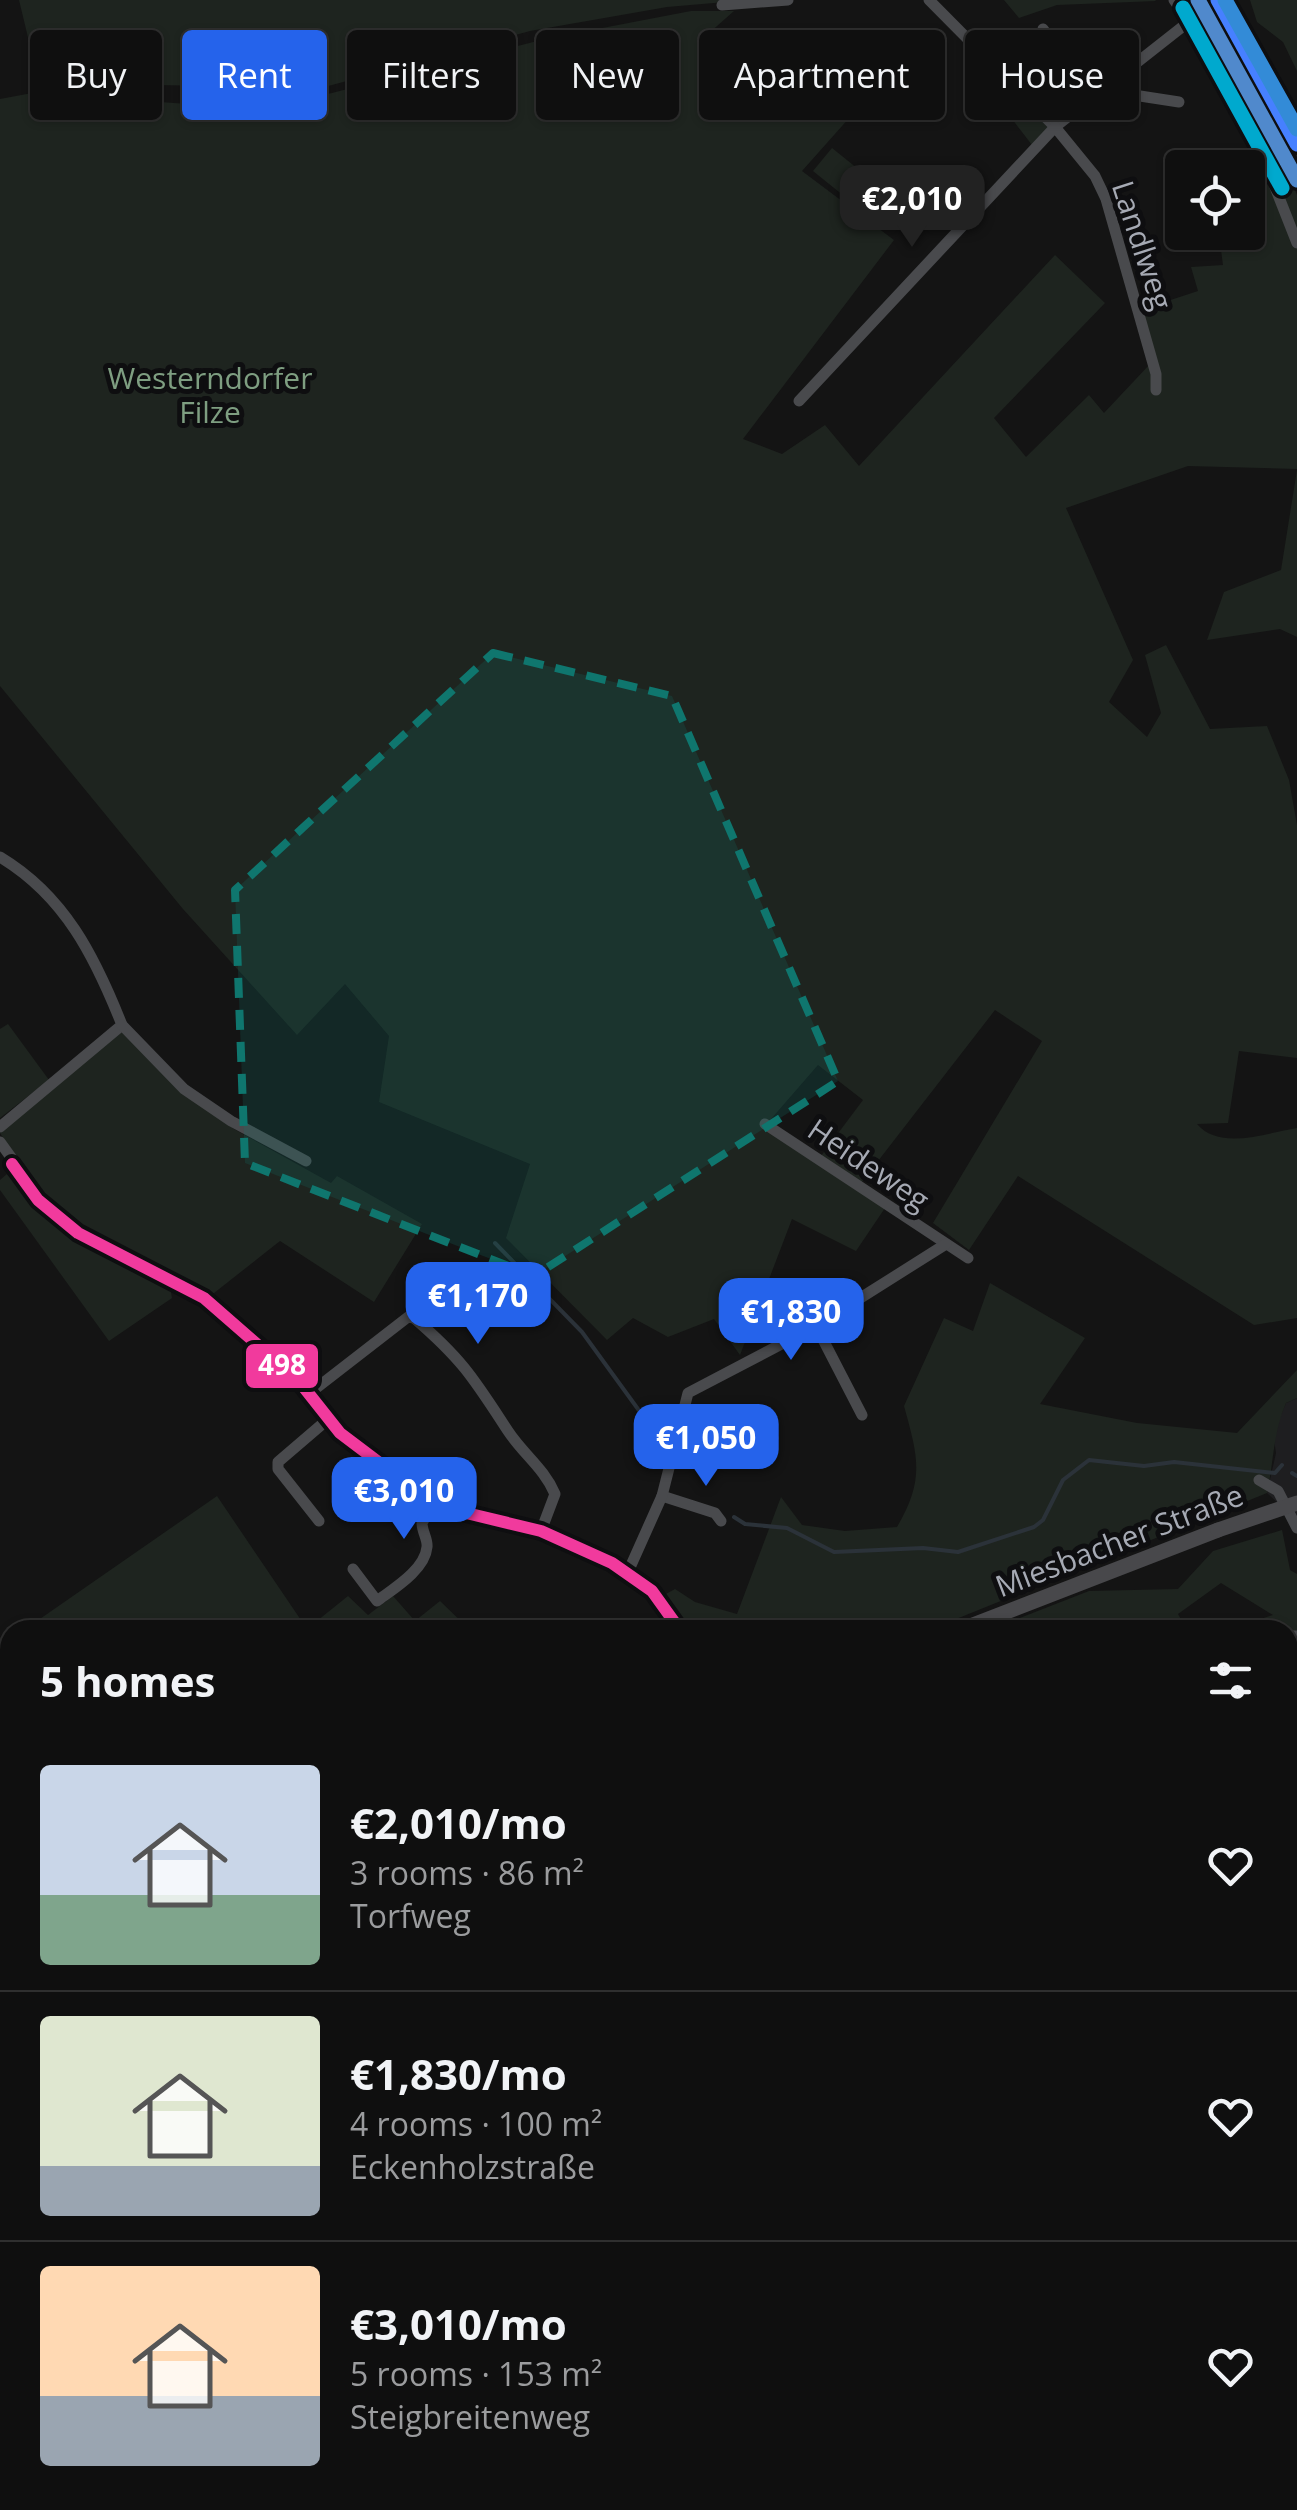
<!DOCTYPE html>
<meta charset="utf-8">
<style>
:root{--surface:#0f0f0f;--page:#1d1d1d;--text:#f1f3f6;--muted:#9b9c9e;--line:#2f2f2f;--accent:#2563eb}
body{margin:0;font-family:"Open Sans",sans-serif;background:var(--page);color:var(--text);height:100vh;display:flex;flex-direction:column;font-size:38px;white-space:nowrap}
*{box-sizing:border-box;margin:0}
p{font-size:32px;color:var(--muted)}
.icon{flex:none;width:55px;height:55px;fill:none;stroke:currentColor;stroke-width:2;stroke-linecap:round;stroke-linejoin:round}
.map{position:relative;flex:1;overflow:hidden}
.panel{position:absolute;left:0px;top:1620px;width:1298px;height:890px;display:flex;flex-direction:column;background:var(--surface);border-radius:30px 30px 0 0;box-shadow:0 2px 8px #0004,0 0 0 2px var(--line)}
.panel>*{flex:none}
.banner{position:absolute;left:30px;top:30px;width:1238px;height:90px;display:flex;gap:20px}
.controls{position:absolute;left:1165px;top:150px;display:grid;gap:20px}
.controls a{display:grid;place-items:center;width:100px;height:100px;border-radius:10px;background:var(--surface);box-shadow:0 2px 8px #0004,0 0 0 2px var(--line);font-size:50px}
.price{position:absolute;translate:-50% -85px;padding:0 22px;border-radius:20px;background:var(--accent);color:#fff;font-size:32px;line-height:65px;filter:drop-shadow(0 2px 5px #0008)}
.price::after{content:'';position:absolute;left:50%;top:60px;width:30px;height:22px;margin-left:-15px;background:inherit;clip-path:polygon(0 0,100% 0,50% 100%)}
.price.active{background:#222;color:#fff}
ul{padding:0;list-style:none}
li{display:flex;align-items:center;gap:30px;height:250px;padding:0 40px}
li+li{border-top:2px solid var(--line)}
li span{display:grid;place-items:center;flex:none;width:280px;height:200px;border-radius:10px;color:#555}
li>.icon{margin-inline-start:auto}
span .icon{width:120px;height:120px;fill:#fffc;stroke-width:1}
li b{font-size:42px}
h2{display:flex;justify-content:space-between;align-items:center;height:120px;padding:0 40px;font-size:42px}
.pill{padding:0 35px;border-radius:10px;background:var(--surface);box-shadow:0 2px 8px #0004,0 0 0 2px var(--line);font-size:35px;line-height:90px}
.pill.active{background:var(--accent);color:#fff}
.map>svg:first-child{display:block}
.built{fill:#1e1e20}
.green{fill:#1e241f}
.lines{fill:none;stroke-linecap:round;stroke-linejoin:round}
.stream{stroke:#2b3239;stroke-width:4}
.street{stroke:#494a4d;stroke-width:11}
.secondary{stroke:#48484b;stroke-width:15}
.secondary-bridge{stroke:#48484b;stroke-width:15}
.bus-1-casing{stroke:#0e0e10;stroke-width:20}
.bus-1{stroke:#f13a9d;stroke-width:12}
.rail-1-casing{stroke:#0e0e10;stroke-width:22}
.rail-2-casing{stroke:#0e0e10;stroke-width:22}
.rail-3-casing{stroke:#0e0e10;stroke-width:22}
.rail-4-casing{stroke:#0e0e10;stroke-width:22}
.rail-1{stroke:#5089cc;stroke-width:15}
.rail-2{stroke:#00a9ce;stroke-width:15}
.rail-3{stroke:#4680ff;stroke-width:15}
.rail-4{stroke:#338bd7;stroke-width:15}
.marked{fill:#0f766e;fill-opacity:0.2;stroke:#0f766e;stroke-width:8;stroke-dasharray:20 12;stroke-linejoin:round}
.labels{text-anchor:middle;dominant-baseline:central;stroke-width:10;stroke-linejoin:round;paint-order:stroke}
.street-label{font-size:30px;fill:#a6aab4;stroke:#0e0e10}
.park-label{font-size:30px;fill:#7e9e81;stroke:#0e0e10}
.line-badge{stroke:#0e0e10;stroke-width:4}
.badge-label{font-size:28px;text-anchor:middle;font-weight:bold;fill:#fff}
</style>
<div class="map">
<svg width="1297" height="2510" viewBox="0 0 1297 2510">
<rect width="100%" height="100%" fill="#141414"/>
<g class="built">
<path d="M1192,0H1218L1297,135V164L1285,165Z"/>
<path d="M1297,1398V1521L1267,1493L1276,1453L1273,1433L1286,1403Z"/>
</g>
<g class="green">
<path d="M19,0H749L667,7L530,31L321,88L39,83Z"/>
<path d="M1004,0H1155L1156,1L1057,5L1019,18Z"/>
<path d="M1250,0H1297V71L1283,42L1257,22Z"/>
<path d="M691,11H734L708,34L776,80L802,58L829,83L872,46L891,71L802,171L894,240L743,439L782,454L825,425L859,466L1055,255L1105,303L994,418L1026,457L1089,395L1104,413L1150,364L1134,312L1198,291L1191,267L1223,265L1219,235L1194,233L1248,232V168L1239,167L1285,165L1297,195V469L1188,466L1066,508L1133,660L1109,702L1147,737L1161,713L1145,655L1166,645L1210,729L1267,726L1289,780L1297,825V1058L1239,1051L1228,1123L1197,1124C1220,1151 1266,1133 1297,1128V1318L1254,1325L1018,1176L969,1250L933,1223L1042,1041L995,1010L861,1183L821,1156L863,1100L818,1065L765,1126L885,1208L856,1251L792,1219L740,1355L714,1319L668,1337L633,1318L607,1340L506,1238L530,1164L379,1102L389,1036L345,984L297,1035L183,909L0,686V99L32,93L245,108L324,95L545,39Z"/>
<path d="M1030,105L1048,127L1032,145L1012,119Z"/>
<path d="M832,148L863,173L844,196L813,171Z"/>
<path d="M1297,470V637L1280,629L1207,640L1224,592L1281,570Z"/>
<path d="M8,1024L49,1080L0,1118V1029Z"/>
<path d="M117,1033H124L234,1129L331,1183L337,1176L422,1224L374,1302L280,1241L209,1297C160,1260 92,1248 49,1203C30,1184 15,1156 0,1133Z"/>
<path d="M7,1174C64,1245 98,1244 170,1287L172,1298L109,1341L0,1190V1180Z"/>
<path d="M990,1283L1085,1338L1040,1404L1137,1423L1237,1433L1297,1370V1398L1286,1403C1273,1433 1274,1461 1267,1493L929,1630H690L666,1594L675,1589L695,1602L737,1614L781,1497L802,1525L845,1531L897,1527C925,1479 918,1457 904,1406L944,1318L973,1331Z"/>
<path d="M217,1496L307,1629L348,1596L368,1615L393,1596L415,1621L440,1601L470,1630H24Z"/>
<path d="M1282,1530L1290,1570L1297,1574V1667L1288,1663V1630H1228L1273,1615L1221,1583L1178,1614L1187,1630H989L1089,1591L1178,1589L1213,1551Z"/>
<path d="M10,1640V2010L0,2017V1647Z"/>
<path d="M10,2068V2148L0,2155V2070Z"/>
</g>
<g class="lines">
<g class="stream">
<path d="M495,1243L582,1332L667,1449"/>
<path d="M1292,1473L1297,1476"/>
<path d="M734,1517L745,1524L787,1528L834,1552L923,1548L958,1552L1034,1527L1043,1520L1063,1480L1089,1460L1144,1466L1174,1462L1275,1473L1282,1465"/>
</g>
<g class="street">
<path d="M929,0L1055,127L1191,20"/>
<path d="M1174,0L1234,83L1297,243"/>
<path d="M722,5L788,0"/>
<path d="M1043,29L1092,97"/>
<path d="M1101,90L1179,102"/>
<path d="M1270,175H1297"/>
<path d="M799,401L1055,127L1095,176L1106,199L1156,374V390"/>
<path d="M0,857C65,896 95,957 122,1025L0,1127"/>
<path d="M122,1025L184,1089L231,1121L306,1161"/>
<path d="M765,1124L968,1258"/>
<path d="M0,1142L51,1213L78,1233L204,1298L298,1380L340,1433L381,1464L458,1511L541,1531L612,1563L652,1591L680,1630"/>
<path d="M816,1326L862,1415"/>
<path d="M310,1393L408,1317L414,1318C463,1360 474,1379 508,1431C523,1454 544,1468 555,1494L541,1531"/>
<path d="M676,1435L733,1459L773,1438"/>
<path d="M1259,1480L1278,1491L1297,1528"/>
<path d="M662,1496L715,1513L721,1521"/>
<path d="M319,1521L278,1469V1462L327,1420"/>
<path d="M353,1569L377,1601C393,1589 425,1570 427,1547C428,1539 422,1532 422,1523L436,1498"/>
<path d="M628,1572L662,1496L688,1393L816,1326L946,1244"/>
<path d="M1288,1636H1297"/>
<path d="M1288,1726L1297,1740"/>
<path d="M1288,1845L1297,1838"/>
<path d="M1288,1970L1297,1963"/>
<path d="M1288,2238V2266"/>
<path d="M0,2394L10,2401"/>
<path d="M0,2474L10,2460"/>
<path d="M173,2500L186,2510"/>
<path d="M1079,2500L1084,2510"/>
<path d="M1286,2500L1289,2510"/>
<path d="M270,2510L276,2500"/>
<path d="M783,2510L793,2500"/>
<path d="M985,2510L998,2500"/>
</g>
<g class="secondary">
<path d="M960,1630L1218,1530"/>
<path d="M0,2060L10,2058"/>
<path d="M0,2166L10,2160"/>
</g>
<path class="secondary-bridge" d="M1218,1530L1297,1503"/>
<defs>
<path id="bus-1" d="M12,1164L38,1200L78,1233L204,1298L298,1380L340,1433L381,1464L458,1511L541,1531L612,1563L652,1591L680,1630"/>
</defs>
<use href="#bus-1" class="bus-1-casing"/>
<use href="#bus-1" class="bus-1"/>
<defs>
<path id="rail-1" d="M1198,0L1297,180"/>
<path id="rail-2" d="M1183,8L1282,188"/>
<path id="rail-3" d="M1218,0L1297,144"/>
<path id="rail-4" d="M1225,0L1297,129"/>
</defs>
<use href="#rail-1" class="rail-1-casing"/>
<use href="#rail-2" class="rail-2-casing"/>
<use href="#rail-3" class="rail-3-casing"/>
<use href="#rail-4" class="rail-4-casing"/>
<use href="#rail-1" class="rail-1"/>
<use href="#rail-2" class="rail-2"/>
<use href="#rail-3" class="rail-3"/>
<use href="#rail-4" class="rail-4"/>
</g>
<path class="marked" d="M493,653L672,696L838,1081L534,1276L245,1163L235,890Z"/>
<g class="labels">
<g class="street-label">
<text transform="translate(1143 245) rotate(72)">Landlweg</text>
<text transform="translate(869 1164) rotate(34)">Heideweg</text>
<text transform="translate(1119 1540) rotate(-21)">Miesbacher Straße</text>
</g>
<g class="park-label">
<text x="210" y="377">Westerndorfer<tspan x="210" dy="34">Filze</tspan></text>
</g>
</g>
<rect class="line-badge" x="244" y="1342" width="76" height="48" rx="10" fill="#f13a9d"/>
<g class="badge-label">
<text x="282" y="1375">498</text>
</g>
</svg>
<div class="controls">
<a><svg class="icon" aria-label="locate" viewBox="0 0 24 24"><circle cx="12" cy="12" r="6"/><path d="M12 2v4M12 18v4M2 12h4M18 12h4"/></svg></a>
</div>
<b class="price active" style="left:912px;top:250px">€2,010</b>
<b class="price" style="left:478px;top:1347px">€1,170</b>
<b class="price" style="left:791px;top:1363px">€1,830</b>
<b class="price" style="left:706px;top:1489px">€1,050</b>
<b class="price" style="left:404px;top:1542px">€3,010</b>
<div class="banner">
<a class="pill">Buy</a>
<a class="pill active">Rent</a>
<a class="pill">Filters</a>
<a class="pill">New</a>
<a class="pill">Apartment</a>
<a class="pill">House</a>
</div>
<section class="panel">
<h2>5 homes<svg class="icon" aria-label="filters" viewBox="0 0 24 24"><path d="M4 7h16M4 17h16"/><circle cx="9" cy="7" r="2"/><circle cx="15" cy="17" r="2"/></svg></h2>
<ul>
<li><span style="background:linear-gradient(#c9d6e8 65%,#7fa58c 0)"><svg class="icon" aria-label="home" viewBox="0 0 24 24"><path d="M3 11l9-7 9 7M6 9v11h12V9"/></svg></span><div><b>€2,010/mo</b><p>3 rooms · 86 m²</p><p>Torfweg</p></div><svg class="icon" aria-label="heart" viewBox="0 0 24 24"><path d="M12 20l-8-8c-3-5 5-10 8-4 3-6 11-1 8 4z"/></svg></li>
<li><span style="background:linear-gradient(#dfe7d0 75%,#9aa5b1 0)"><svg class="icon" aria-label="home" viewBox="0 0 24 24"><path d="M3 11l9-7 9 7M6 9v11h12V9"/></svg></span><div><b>€1,830/mo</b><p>4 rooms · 100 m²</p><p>Eckenholzstraße</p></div><svg class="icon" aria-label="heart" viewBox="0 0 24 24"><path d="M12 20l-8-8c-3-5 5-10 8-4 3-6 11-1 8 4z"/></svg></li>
<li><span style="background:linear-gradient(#ffd9b3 65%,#9aa5b1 0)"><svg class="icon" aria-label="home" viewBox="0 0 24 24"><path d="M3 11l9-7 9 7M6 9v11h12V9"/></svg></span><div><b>€3,010/mo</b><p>5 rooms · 153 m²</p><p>Steigbreitenweg</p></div><svg class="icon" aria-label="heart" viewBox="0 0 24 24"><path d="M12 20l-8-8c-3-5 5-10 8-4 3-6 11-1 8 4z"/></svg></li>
</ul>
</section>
</div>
